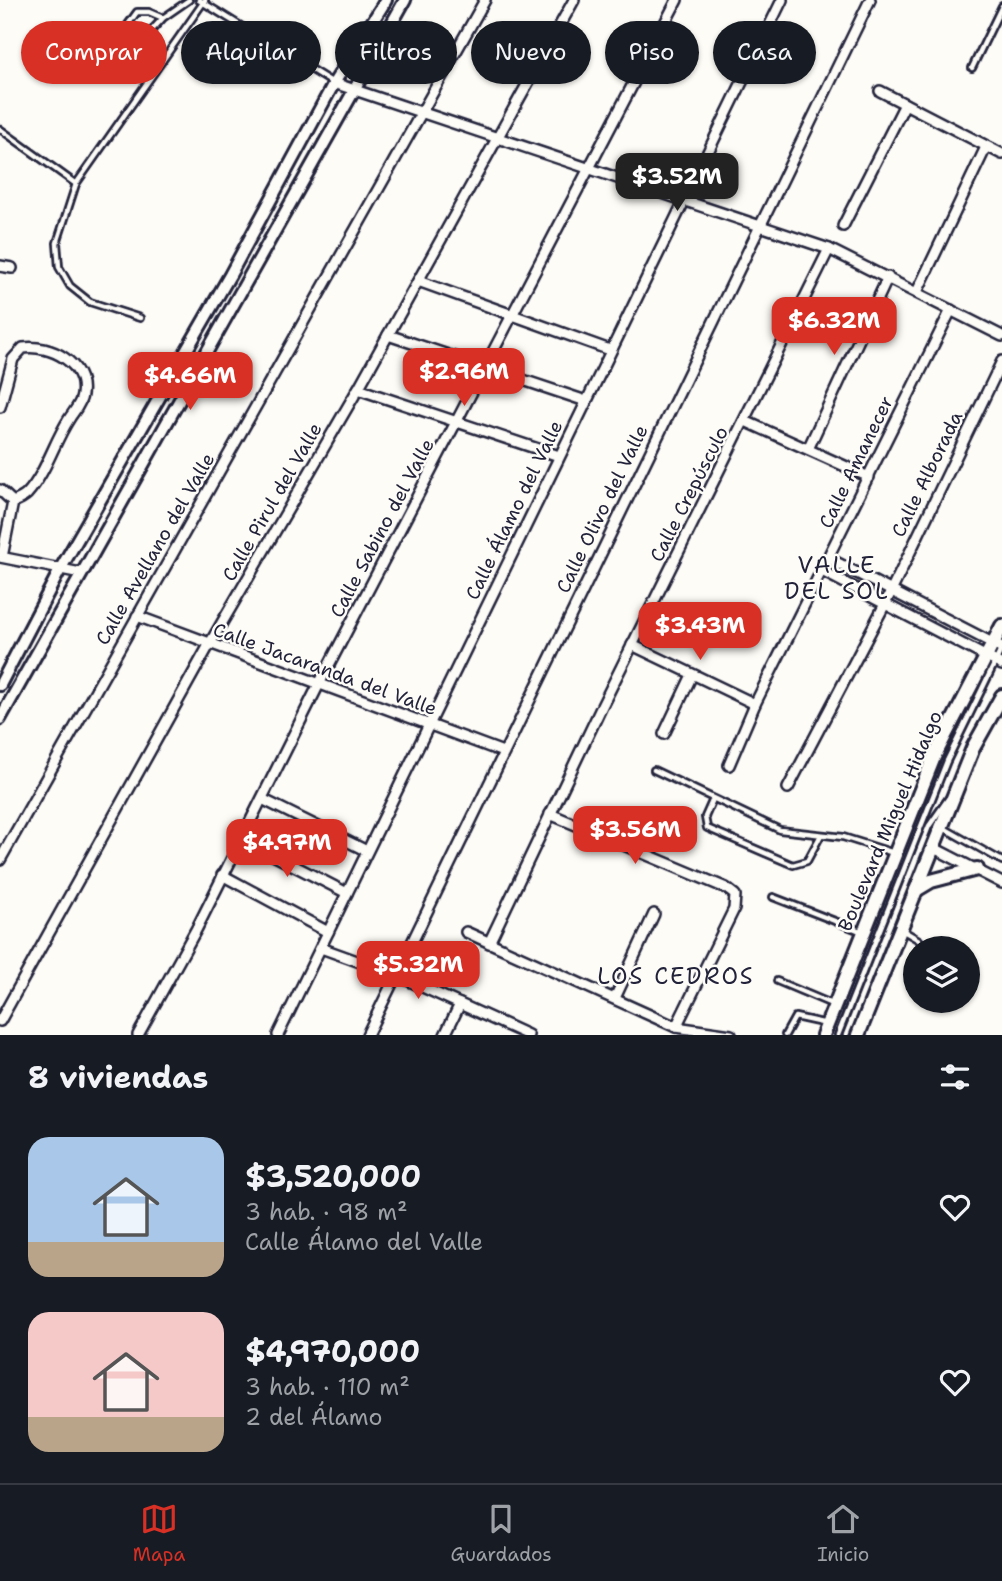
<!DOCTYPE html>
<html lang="es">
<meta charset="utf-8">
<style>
:root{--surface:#171b24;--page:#20242c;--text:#f1f3f6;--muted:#9ea1a6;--line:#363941;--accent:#d93025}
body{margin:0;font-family:"Shantell Sans",sans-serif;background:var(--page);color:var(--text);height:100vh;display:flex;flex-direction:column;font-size:26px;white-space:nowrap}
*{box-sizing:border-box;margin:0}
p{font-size:23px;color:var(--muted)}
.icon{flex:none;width:38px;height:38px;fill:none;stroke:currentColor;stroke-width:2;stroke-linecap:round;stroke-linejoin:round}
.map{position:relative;height:1035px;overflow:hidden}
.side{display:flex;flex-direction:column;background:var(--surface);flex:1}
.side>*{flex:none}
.hud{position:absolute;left:21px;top:21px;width:961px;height:63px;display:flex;gap:14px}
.buttons{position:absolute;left:903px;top:936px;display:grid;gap:14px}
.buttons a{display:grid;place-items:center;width:77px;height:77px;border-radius:50%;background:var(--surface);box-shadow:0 2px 5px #0004;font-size:35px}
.price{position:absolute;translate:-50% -60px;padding:0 16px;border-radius:14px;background:var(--accent);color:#fff;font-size:23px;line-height:46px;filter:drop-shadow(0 2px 4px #0008)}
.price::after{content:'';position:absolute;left:50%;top:42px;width:21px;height:16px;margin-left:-10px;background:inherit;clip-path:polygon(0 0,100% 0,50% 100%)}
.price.selected{background:#222;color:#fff}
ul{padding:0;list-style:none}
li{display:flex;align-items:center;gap:21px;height:175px;padding:0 28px}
li span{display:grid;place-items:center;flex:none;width:196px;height:140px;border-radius:21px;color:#555}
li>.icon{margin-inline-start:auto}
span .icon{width:84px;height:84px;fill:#fffc;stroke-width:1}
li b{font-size:30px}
h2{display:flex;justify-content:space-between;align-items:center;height:84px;padding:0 28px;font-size:30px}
.tag{padding:0 24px;border-radius:32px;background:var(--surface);box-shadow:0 2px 5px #0004;font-size:24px;line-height:63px}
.tag.selected{background:var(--accent);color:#fff}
.tab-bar{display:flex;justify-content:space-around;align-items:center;height:98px;border-top:2px solid var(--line);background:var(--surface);font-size:19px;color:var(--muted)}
.tab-bar a{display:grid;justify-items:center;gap:4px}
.tab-bar .selected{color:var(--accent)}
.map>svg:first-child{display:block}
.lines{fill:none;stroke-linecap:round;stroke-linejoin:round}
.service-casing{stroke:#22223b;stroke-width:10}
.minor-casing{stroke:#22223b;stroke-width:14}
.tertiary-casing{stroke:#22223b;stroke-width:16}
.secondary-casing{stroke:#22223b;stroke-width:18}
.service{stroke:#fdfcf7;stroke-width:4.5}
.minor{stroke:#fdfcf7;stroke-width:9}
.tertiary{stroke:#fdfcf7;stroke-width:10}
.secondary{stroke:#fdfcf7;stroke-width:12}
.labels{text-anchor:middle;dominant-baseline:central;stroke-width:5;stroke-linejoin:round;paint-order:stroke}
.street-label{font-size:19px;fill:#22223b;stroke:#fdfcf7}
.quarter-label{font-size:23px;letter-spacing:2px;fill:#22223b;stroke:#fdfcf7}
</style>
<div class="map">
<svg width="1002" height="1035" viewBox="0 0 1002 1035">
<rect width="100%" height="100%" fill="#fdfcf7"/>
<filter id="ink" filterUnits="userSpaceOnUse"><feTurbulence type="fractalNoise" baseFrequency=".0143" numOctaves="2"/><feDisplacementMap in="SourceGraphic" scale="14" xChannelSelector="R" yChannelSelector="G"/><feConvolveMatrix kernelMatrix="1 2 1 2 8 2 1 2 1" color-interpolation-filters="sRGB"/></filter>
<g filter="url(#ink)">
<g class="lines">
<defs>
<g id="service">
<path d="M199,0L333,83"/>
<path d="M163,18L129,55L125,56L111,48L137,12H149L163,18L189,0"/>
<path d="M972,68L1002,6"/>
<path d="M0,129L76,184"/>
<path d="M140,318L90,302L70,286L59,267L57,243L76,184L205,0"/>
<path d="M654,770L780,830L843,837L894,853"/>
<path d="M713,799L705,817L707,828L793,865L807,861L821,835"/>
<path d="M942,827L1002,861"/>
<path d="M773,897L863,932"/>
<path d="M902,930L919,940L924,948"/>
<path d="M968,968L973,973L968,986"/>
<path d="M777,981L834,1005"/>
<path d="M785,1035L795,1017L827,1024"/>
<path d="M838,1035L947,761L1002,648"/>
<path d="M846,1035L929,826L948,799"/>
</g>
<g id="minor">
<path d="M334,83L829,249L1002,336"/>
<path d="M880,91L1002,154"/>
<path d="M843,226L905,104"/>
<path d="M0,266L12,268"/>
<path d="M418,281L610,350"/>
<path d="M917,292L986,147"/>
<path d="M388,335L586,401"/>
<path d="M358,389L559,456"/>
<path d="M0,407L13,359L23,348C50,344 87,363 82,395C81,404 74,411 69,419C54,442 46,473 27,494C23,498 18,500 13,502"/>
<path d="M745,421L869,477"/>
<path d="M808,449L888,277"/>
<path d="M0,490L13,502"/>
<path d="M0,557L81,573"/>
<path d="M2,557L13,502"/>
<path d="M828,558L1002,648"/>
<path d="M822,571L1002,665"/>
<path d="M137,616L503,752"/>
<path d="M632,645L755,704"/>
<path d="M664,734L692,675"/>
<path d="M729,765L755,704L951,310"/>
<path d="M788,788L885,604L1002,361"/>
<path d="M262,799L367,851"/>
<path d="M550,814L726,888L735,895L734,909L676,1027"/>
<path d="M240,838L347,893"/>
<path d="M932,847L1002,883"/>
<path d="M0,860L485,0"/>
<path d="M222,875L328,932"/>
<path d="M466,932L676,1027L731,1035"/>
<path d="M489,943L602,706L829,249"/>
<path d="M321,948L396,975L528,1035"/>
<path d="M615,998L654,914"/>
<path d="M0,1021L209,645L358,389L574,0"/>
<path d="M138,1035L197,928L318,686L677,0"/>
<path d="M278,1035L782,0"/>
<path d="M367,1035L870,0"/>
<path d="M445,1035L460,1004"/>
</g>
<g id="tertiary">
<path d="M0,685L61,568L230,275L334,83L386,0"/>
<path d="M0,719L405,0"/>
</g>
<g id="secondary">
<path d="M916,890L931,881L977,869"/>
<path d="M823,1035L934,757L1002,626"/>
<path d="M858,1035L973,748L1002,696"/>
</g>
</defs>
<use href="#service" class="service-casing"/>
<use href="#minor" class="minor-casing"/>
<use href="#tertiary" class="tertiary-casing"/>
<use href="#secondary" class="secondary-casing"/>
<use href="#service" class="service"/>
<use href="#minor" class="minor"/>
<use href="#tertiary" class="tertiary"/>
<use href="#secondary" class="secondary"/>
</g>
</g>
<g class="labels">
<g class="street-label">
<text transform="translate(856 462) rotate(-64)">Calle Amanecer</text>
<text transform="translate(927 474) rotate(-64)">Calle Alborada</text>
<text transform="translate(689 494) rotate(-63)">Calle Crepúsculo</text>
<text transform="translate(272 502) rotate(-60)">Calle Pirul del Valle</text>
<text transform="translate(602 509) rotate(-64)">Calle Olivo del Valle</text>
<text transform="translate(514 510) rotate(-64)">Calle Álamo del Valle</text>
<text transform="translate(382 528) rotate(-62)">Calle Sabino del Valle</text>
<text transform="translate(155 549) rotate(-60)">Calle Avellano del Valle</text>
<text transform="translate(325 669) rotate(20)">Calle Jacaranda del Valle</text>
<text transform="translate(890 821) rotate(-67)">Boulevard Miguel Hidalgo</text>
</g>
<g class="quarter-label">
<text x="837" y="565">VALLE<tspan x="837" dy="26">DEL SOL</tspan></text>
<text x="676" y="976">LOS CEDROS</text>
</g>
</g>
</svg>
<div class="buttons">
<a><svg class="icon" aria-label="layers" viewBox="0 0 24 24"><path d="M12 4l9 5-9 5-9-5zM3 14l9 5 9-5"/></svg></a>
</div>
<b class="price selected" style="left:677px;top:213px">$3.52M</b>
<b class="price" style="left:834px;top:357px">$6.32M</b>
<b class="price" style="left:464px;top:408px">$2.96M</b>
<b class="price" style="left:190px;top:412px">$4.66M</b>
<b class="price" style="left:700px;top:662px">$3.43M</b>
<b class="price" style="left:635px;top:866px">$3.56M</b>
<b class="price" style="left:287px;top:879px">$4.97M</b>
<b class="price" style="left:418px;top:1001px">$5.32M</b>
<div class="hud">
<a class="tag selected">Comprar</a>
<a class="tag">Alquilar</a>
<a class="tag">Filtros</a>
<a class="tag">Nuevo</a>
<a class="tag">Piso</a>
<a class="tag">Casa</a>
</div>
</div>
<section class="side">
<h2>8 viviendas<svg class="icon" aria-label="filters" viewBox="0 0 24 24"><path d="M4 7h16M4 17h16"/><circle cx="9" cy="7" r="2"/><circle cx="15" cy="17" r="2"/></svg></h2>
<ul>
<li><span style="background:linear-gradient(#a9c7e8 75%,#b9a48a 0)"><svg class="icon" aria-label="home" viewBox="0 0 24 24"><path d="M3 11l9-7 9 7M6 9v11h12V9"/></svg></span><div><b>$3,520,000</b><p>3 hab. · 98 m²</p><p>Calle Álamo del Valle</p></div><svg class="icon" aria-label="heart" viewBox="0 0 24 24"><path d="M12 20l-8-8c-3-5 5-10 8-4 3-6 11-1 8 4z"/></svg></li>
<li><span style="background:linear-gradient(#f6c9c9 75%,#b9a48a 0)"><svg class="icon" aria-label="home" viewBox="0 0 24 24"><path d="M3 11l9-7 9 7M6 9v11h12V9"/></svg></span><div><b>$4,970,000</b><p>3 hab. · 110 m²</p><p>2 del Álamo</p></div><svg class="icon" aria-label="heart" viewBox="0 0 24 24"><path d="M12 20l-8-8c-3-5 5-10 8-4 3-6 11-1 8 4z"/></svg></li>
</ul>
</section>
<nav class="tab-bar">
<a class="selected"><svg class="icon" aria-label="map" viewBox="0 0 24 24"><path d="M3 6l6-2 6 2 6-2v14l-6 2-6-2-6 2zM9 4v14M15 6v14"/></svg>Mapa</a>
<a><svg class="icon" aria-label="saved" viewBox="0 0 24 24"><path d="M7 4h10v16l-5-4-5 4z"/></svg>Guardados</a>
<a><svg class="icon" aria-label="home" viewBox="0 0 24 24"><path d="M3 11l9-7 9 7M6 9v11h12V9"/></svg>Inicio</a>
</nav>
